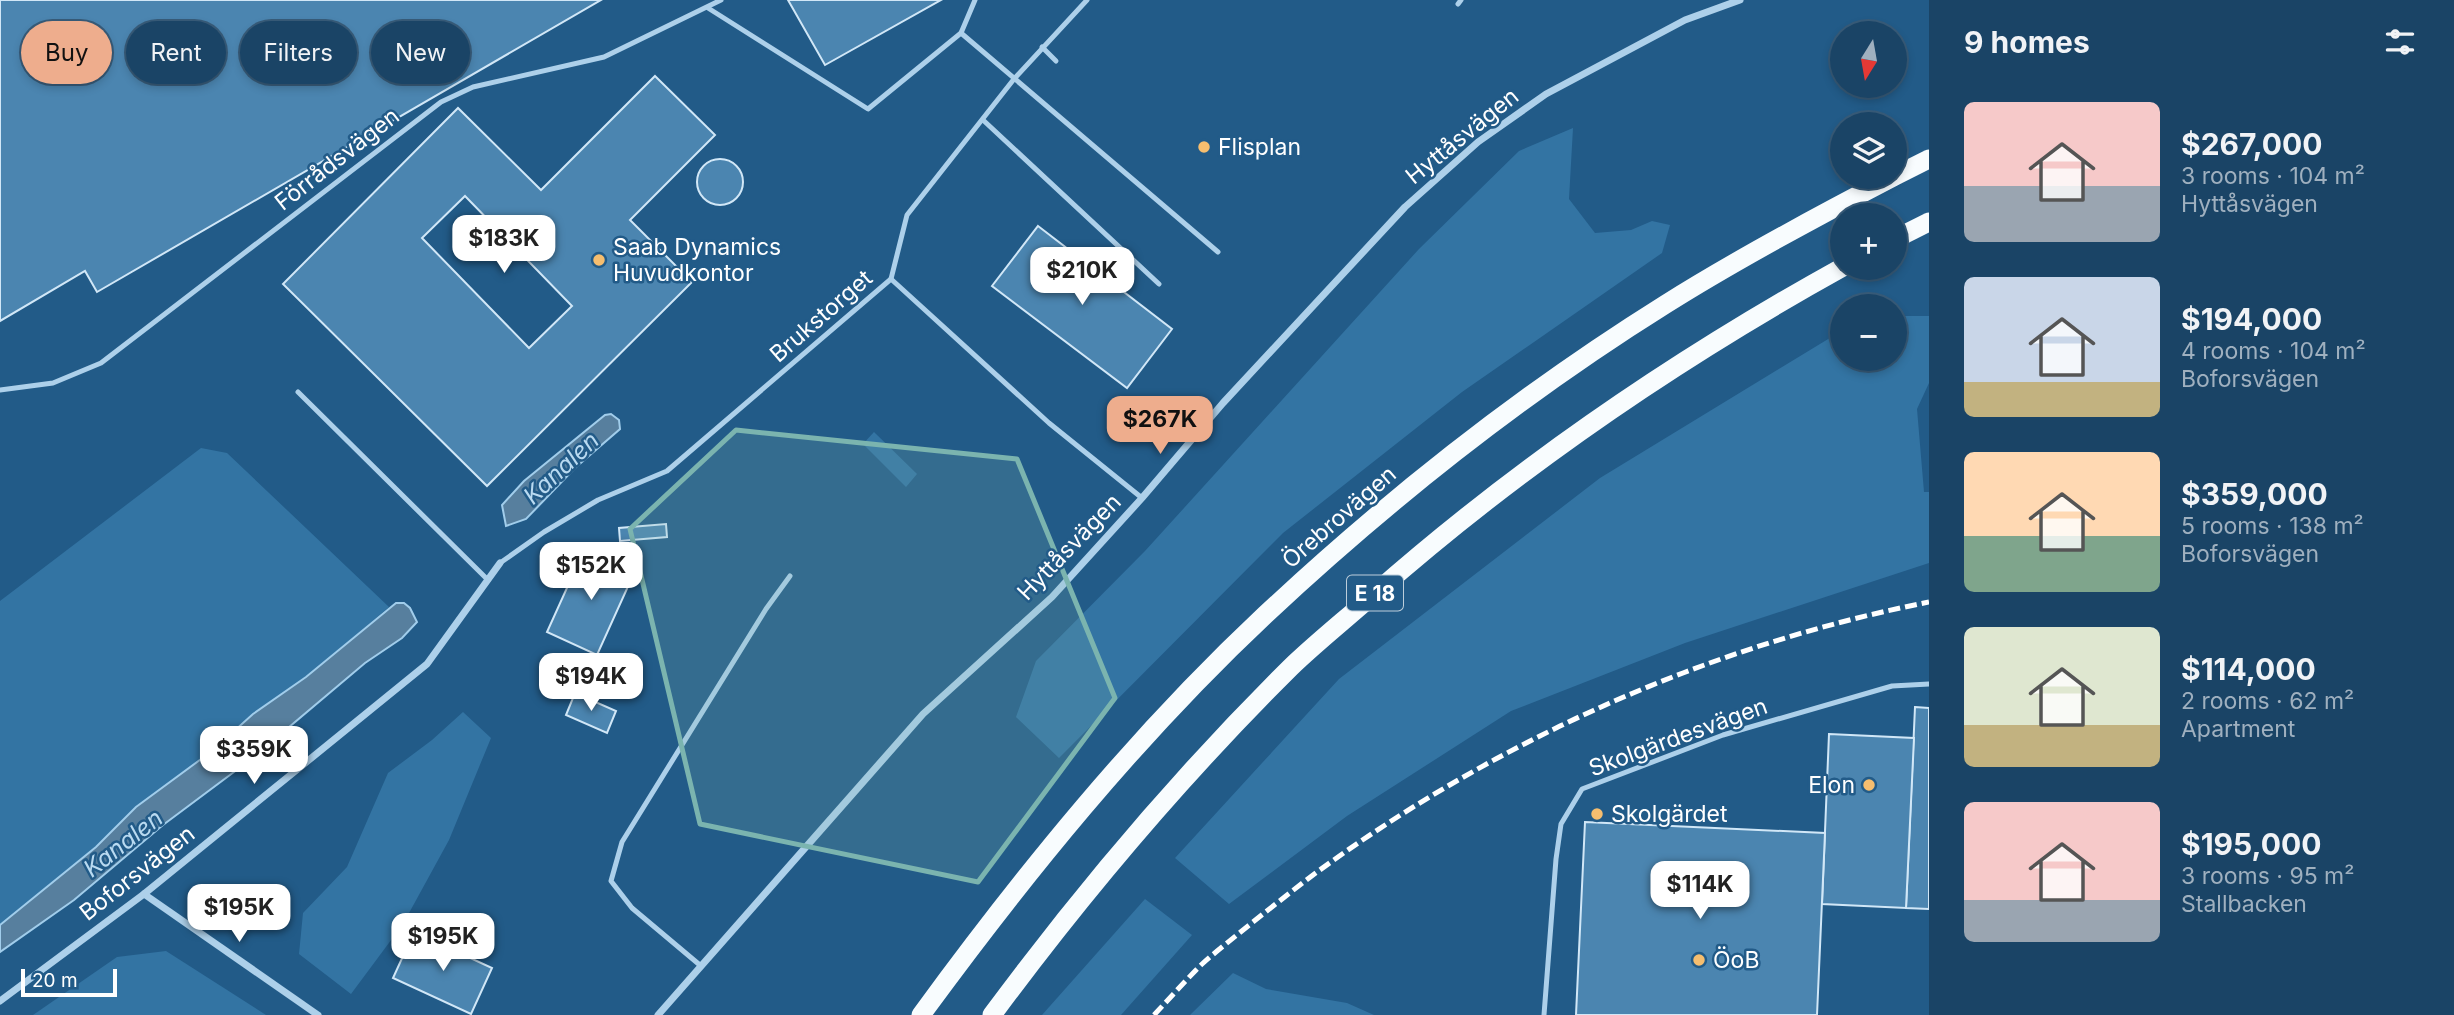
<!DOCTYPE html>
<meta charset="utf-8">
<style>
:root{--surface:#1a4466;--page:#274e6f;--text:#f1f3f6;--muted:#9fb0bf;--line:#385c7a;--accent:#eead8d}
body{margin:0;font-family:Inter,sans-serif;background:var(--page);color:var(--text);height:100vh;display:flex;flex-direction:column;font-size:26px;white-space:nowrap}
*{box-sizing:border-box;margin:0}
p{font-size:23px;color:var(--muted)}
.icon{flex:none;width:38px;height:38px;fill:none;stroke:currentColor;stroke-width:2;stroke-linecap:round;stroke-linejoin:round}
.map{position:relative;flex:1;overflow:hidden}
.details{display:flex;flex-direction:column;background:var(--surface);width:525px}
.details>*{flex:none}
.banner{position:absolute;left:21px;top:21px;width:665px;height:63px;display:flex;gap:14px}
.needle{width:46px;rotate:191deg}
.controls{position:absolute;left:1830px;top:21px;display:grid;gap:14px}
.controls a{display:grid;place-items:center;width:77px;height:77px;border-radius:50%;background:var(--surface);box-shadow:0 4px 10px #0003,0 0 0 2px var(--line);font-size:35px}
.scale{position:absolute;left:21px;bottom:18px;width:96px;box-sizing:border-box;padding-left:7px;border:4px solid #fff;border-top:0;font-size:19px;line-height:24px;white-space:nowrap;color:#fff;-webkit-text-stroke:5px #225b88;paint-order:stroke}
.price{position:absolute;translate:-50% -60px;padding:0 16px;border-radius:14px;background:#fff;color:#222;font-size:23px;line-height:46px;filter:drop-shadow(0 2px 4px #0008)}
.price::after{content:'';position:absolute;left:50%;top:42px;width:21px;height:16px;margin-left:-10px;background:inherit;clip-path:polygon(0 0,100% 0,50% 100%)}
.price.active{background:var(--accent);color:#111}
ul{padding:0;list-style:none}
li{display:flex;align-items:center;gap:21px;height:175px;padding:0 35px}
li span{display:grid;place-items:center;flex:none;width:196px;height:140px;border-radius:10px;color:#555}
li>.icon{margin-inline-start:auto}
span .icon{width:84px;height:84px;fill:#fffc;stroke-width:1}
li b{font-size:30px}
h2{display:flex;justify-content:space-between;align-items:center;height:84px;padding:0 35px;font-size:30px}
.pill{padding:0 24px;border-radius:32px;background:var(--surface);box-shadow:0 4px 10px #0003,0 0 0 2px var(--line);font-size:24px;line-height:63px}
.pill.active{background:var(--accent);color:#111}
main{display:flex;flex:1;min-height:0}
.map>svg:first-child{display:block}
.green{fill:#3374a3}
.water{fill:#577f9e;stroke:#a1cdeb;stroke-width:2}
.building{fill:#4b85b0;stroke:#d1e7f7;stroke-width:2;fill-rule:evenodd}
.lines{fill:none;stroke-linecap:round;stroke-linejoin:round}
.service{stroke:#add0ea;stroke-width:5}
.minor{stroke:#add0ea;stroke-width:7}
.trunk{stroke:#f8fcfe;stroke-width:19}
.rail{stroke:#fff;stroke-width:5;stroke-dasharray:12 5;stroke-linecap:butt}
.marked{fill:#7bb4af;fill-opacity:0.2;stroke:#7bb4af;stroke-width:5;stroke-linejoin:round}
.poi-dot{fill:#f6be6f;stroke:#225b88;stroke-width:2.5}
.labels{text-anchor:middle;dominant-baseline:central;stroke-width:5;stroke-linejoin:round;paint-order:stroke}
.shield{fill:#225b88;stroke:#bdcedb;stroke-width:2}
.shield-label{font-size:21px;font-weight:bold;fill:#fff}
.street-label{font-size:23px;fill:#fff;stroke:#225b88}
.poi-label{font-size:23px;fill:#fff;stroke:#225b88;text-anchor:start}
.water-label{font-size:24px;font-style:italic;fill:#b9daf1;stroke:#225b88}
</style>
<main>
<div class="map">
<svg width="1929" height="1015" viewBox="0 0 1929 1015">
<rect width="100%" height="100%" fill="#225b88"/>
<g class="green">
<path d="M1573,128L1569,199L1595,233L1631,230L1652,221L1670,225L1662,253L1462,392L1283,533L1059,758L1016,717L1036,661L1145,551L1419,249L1519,151Z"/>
<path d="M1895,316H1929V383L1917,409L1924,492H1929V563L1685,643L1511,711L1347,816L1229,904L1175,858L1339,679L1600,478L1843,330V359H1895Z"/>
<path d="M874,432L917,474L906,487L863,444Z"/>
<path d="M201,448L227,453L389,607L306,677L253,714L212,751L136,807L96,847L0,925V601Z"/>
<path d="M463,712L491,738L449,840L403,924L351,994L299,954L303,913L347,867L388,773L432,740Z"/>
<path d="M1145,899L1192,935L1121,1015H1042Z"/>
<path d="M166,951L266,1015H33L117,957Z"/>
<path d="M1233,973L1266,989L1347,1003L1374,1015H1190Z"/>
</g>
<g class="water">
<path d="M611,414L619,420L620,429L575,468L526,519L506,526L502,505L524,481L605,415Z"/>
<path d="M396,603H404L410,608L417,622L402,638L365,663L250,760L163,825L74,900L0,952V925L96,847L136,807L212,751L253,714L306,677Z"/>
</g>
<g class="building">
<path d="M0,0H601L97,292L85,271L0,321Z"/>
<path d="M788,0H941L825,65Z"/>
<path d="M655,76L715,135L630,220L692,282L487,486L283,284L458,108L541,190ZM465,196L572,306L529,348L422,238Z"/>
<circle cx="720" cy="182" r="23"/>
<path d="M1038,226L1172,329L1127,388L992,286Z"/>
<path d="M666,524L667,537L620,541L619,528Z"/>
<path d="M585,548L635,571L597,655L547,632Z"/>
<path d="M575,693L616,711L607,733L566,715Z"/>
<path d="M1915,707L1929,708V909L1906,908Z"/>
<path d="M1829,734L1914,738L1906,908L1822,904Z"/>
<path d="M1585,822L1825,833L1817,1015H1576Z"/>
<path d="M414,932L492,968L471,1014L393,978Z"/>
</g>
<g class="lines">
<g class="service">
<path d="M1458,4L1461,0"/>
<path d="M708,8L868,109L961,33L975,0"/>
<path d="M961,33L1218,252"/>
<path d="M1042,47L1056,61"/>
<path d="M983,120L1159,284"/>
<path d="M891,279L907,215L1014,79L1087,0"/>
<path d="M0,390L53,383L101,363L441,102L473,87L604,57L721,0"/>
<path d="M298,392L488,580"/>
<path d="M500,563L544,532L598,500L667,471L891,279L1049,423L1142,498"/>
<path d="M701,966L632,908L611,881L622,842L766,609L790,576"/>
<path d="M1544,1015L1556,859L1561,824L1582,789L1723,735L1892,686L1929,684"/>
</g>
<g class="minor">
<path d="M144,894L318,1015"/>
<path d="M0,1001L144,894L427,664L500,563"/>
<path d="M658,1015L923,714L1052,597L1142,498L1223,403L1405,207L1478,142L1546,94L1685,20L1740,0"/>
</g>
<g class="trunk">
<path d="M1895,176L1929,159"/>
<path d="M1895,239L1929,222"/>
<path d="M921,1015C1025,873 1136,736 1265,615C1388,500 1522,394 1666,304C1739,258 1816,217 1893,177"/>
<path d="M992,1015C1083,892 1182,775 1291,667C1317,642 1346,619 1373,595C1517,468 1675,360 1843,267"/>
</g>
<path class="rail" d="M1154,1015C1170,998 1185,981 1201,965C1213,954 1226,944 1238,934C1263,914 1288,894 1313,875C1495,741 1707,646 1929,602"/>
</g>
<path class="marked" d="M736,430L1017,459L1115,698L978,882L700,824L630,529Z"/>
<g class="poi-dot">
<circle cx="1204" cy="147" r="7"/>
<circle cx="599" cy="260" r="7"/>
<circle cx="1869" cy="785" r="7"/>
<circle cx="1597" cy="814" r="7"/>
<circle cx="1699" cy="960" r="7"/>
</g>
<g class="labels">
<rect class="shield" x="1347" y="575.5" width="56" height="35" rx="5"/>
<g class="shield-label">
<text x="1375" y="593">E 18</text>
</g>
<g class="street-label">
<text transform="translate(1462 136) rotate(-39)">Hyttåsvägen</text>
<text transform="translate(337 159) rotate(-38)">Förrådsvägen</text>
<text transform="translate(821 316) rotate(-41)">Brukstorget</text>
<text transform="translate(1339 517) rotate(-41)">Örebrovägen</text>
<text transform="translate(1069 547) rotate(-46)">Hyttåsvägen</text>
<text transform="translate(1678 737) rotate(-20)">Skolgärdesvägen</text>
<text transform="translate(137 873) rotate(-38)">Boforsvägen</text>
</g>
<g class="poi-label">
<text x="1218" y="147">Flisplan</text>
<text x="613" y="247">Saab Dynamics<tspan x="613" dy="26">Huvudkontor</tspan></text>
<text x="1855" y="785" text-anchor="end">Elon</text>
<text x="1611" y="814">Skolgärdet</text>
<text x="1713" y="960">ÖoB</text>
</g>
<g class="water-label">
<text transform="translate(561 468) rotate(-43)">Kanalen</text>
<text transform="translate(123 843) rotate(-38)">Kanalen</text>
</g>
</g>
</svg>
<div class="controls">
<a><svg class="needle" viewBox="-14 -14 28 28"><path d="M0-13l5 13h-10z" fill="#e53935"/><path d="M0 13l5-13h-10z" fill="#9fb0bf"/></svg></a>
<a><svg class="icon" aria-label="layers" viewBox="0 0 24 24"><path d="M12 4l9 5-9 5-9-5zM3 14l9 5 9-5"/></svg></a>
<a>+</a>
<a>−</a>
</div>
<div class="scale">20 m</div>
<b class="price" style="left:504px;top:275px">$183K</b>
<b class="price" style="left:1082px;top:307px">$210K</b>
<b class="price active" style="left:1160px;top:456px">$267K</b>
<b class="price" style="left:591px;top:602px">$152K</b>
<b class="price" style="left:591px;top:713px">$194K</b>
<b class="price" style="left:254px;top:786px">$359K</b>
<b class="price" style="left:1700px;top:921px">$114K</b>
<b class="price" style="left:239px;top:944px">$195K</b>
<b class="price" style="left:443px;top:973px">$195K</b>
<div class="banner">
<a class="pill active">Buy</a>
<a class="pill">Rent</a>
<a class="pill">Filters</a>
<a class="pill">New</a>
</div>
</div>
<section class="details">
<h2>9 homes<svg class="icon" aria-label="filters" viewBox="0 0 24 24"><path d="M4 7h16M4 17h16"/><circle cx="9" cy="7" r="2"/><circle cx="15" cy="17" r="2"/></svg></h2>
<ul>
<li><span style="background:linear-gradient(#f6c9c9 60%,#9aa5b1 0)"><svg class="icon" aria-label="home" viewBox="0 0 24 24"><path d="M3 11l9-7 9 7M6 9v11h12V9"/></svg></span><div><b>$267,000</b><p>3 rooms · 104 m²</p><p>Hyttåsvägen</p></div></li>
<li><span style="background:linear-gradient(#c9d6e8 75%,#c2b280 0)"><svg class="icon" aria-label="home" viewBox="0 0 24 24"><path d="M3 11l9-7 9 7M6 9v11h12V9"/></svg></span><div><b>$194,000</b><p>4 rooms · 104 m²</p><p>Boforsvägen</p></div></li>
<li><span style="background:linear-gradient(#ffd9b3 60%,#7fa58c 0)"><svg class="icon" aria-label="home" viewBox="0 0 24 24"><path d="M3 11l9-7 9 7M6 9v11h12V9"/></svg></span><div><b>$359,000</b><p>5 rooms · 138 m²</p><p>Boforsvägen</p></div></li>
<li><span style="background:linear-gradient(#dfe7d0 70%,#c2b280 0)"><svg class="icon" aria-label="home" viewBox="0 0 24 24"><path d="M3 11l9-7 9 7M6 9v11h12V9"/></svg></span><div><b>$114,000</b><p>2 rooms · 62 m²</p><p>Apartment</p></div></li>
<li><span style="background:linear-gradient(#f6c9c9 70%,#9aa5b1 0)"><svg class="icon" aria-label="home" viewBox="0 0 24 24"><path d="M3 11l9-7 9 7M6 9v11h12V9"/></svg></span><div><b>$195,000</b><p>3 rooms · 95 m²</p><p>Stallbacken</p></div></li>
</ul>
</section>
</main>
